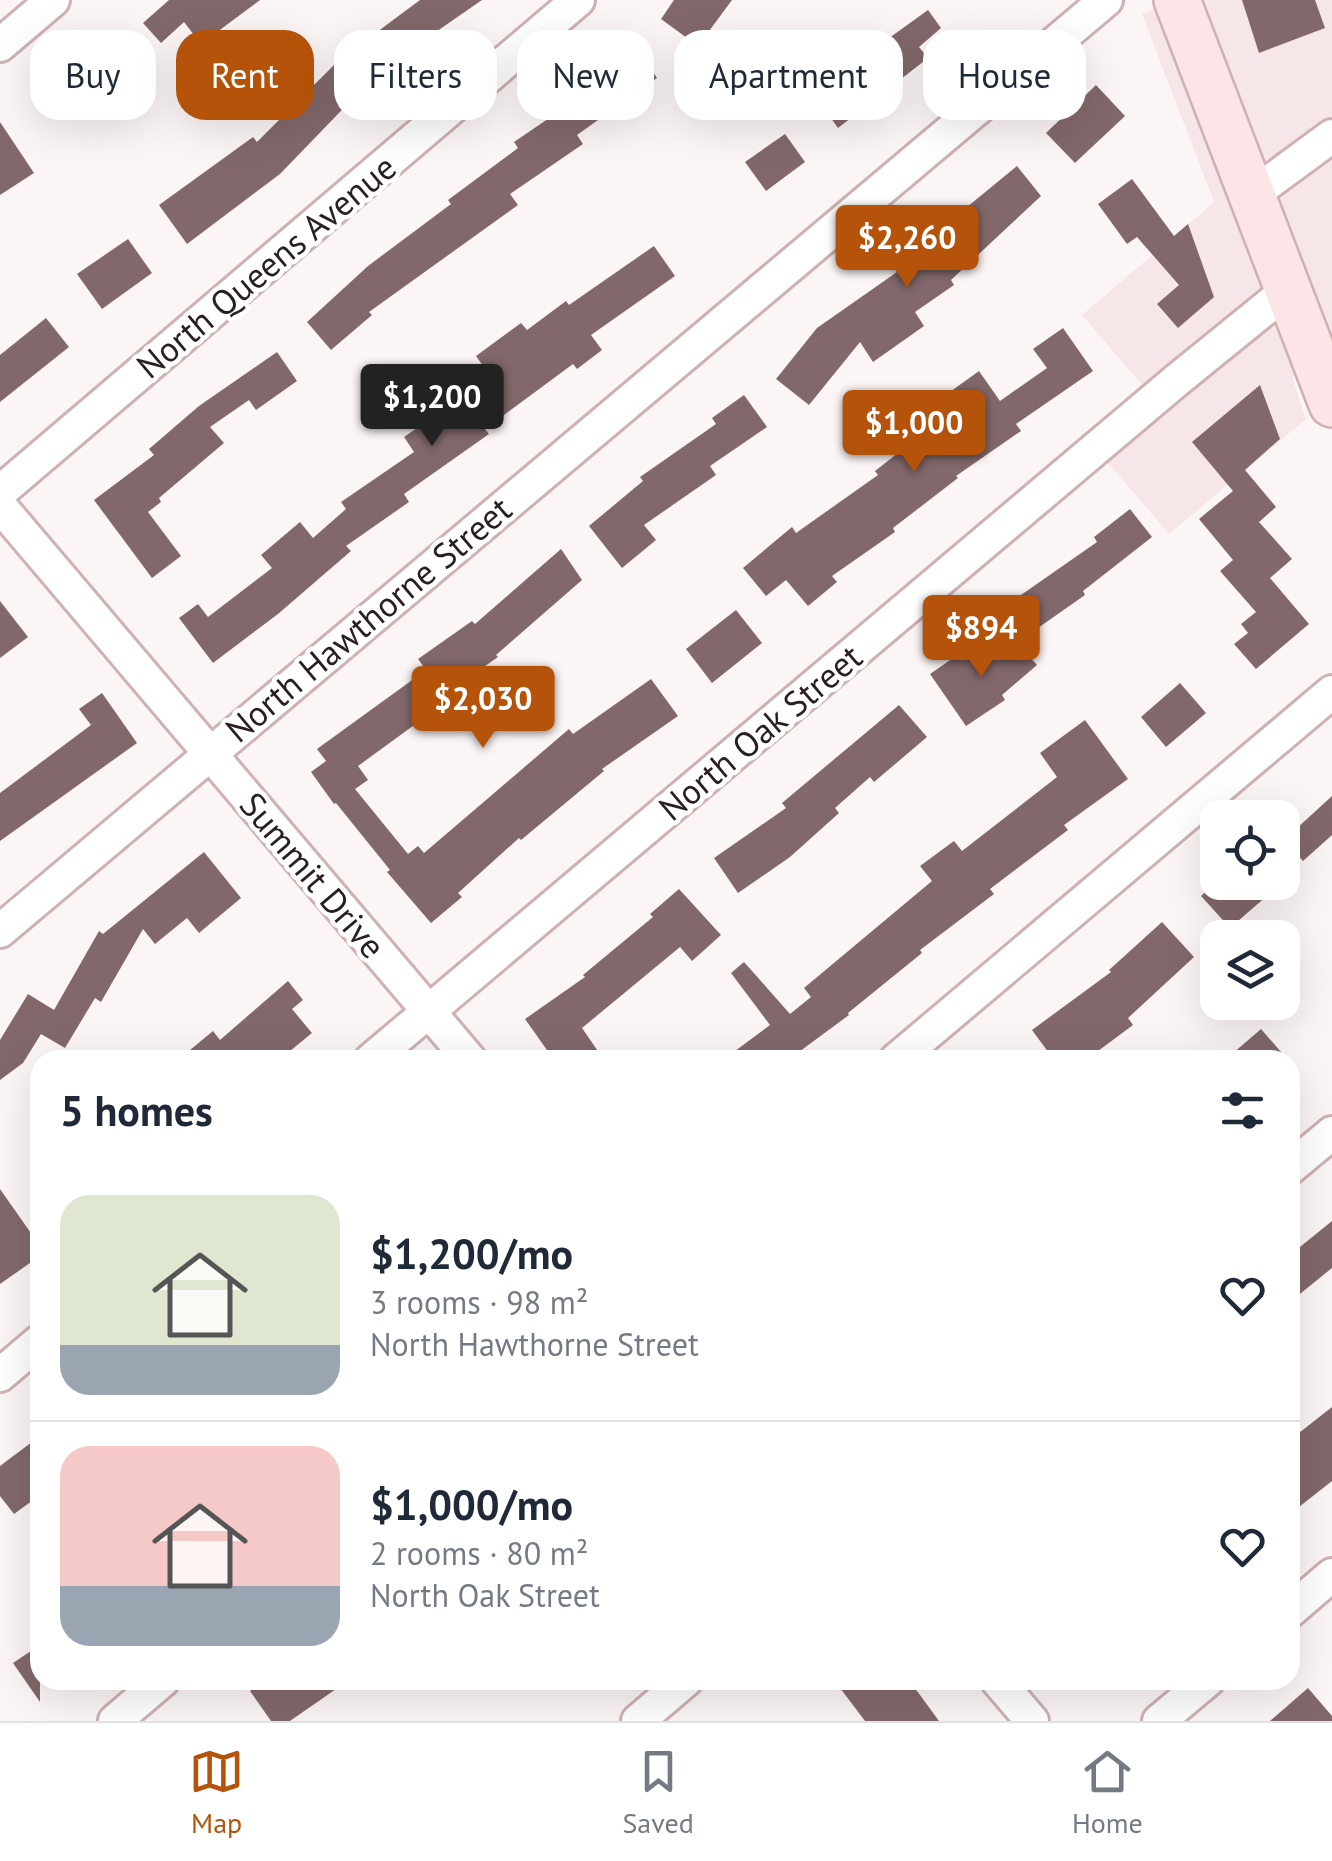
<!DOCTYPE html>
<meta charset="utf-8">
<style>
:root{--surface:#fff;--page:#f2f2f3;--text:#1f2937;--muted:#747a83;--line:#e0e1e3;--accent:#b45309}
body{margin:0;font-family:"PT Sans",sans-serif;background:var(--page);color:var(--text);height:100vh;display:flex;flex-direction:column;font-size:38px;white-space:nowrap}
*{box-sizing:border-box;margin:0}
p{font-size:32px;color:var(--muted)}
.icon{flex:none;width:55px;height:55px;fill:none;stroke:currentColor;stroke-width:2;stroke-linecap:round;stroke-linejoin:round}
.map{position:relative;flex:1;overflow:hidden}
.drawer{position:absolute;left:30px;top:1050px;width:1270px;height:640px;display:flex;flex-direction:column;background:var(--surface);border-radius:30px;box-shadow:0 10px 40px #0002}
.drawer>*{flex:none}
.top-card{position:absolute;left:30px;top:30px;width:1272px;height:90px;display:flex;gap:20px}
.controls{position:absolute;left:1200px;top:800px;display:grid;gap:20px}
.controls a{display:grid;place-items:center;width:100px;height:100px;border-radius:20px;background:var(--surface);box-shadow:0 10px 40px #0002;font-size:50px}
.price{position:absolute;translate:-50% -85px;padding:0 22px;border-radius:10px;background:var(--accent);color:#fff;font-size:32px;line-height:65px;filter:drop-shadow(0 2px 5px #0008)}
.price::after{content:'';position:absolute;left:50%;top:60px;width:30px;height:22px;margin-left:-15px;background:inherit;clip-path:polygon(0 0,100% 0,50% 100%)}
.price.on{background:#222;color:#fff}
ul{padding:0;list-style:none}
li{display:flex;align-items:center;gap:30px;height:250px;padding:0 30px}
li+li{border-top:2px solid var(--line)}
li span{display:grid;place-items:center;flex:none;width:280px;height:200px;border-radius:30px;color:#555}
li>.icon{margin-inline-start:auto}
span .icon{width:120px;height:120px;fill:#fffc;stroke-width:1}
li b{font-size:42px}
h2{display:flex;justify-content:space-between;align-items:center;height:120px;padding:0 30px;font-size:42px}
.tag{padding:0 35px;border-radius:30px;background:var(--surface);box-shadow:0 10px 40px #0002;font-size:35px;line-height:90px}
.tag.on{background:var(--accent);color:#fff}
.dock{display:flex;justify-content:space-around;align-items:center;height:140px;border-top:2px solid var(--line);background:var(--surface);font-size:28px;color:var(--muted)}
.dock a{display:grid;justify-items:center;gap:5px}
.dock .on{color:var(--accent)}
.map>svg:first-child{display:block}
.built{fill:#f6e6e7}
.building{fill:#82686b}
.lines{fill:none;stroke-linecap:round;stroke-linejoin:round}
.street-casing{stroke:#ceb1b3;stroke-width:38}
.secondary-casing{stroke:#ceb1b3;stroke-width:50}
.street{stroke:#fff;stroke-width:32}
.secondary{stroke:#fce4e7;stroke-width:45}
.labels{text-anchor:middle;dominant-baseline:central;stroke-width:9;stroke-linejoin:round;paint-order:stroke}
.street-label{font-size:35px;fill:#291f20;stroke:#fff}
</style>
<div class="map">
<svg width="1332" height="1721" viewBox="0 0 1332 1721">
<rect width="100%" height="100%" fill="#fcf5f6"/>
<path class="built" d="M1175,0H1332V346L1292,377L1306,419L1169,534L1103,457L1161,407L1082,315L1214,202L1142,14Z"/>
<g class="building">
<path d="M169,0H260L201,44L184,22L161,43L143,23Z"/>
<path d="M420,0H482L417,45L421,52L369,91L365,86L280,174L187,244L159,205L253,137L257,142L338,61Z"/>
<path d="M674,0H732L698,46L661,19Z"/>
<path d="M1242,0H1315L1325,28L1259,53Z"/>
<path d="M928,10L941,28L919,47L928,58L838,128L818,100L891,49L885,41Z"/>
<path d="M109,44L138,85L101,111L72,70Z"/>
<path d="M636,47L657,78L577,135L583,144L510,194L518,205L369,312L372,315L331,350L307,322L368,266L451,204L448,200L518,148L514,142L589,91L584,83Z"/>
<path d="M1096,85L1125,116L1075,163L1046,133Z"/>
<path d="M0,122L34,173L0,195Z"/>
<path d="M785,134L805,162L766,191L745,162Z"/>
<path d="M1017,166L1041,196L951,280L954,285L915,312L924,326L873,362L860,342L809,405L776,379L817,328L907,265L903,259L971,212L967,207Z"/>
<path d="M1132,179L1174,236L1188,224L1214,297L1178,328L1157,304L1179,285L1137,237L1127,244L1098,204Z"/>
<path d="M128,239L152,273L102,309L77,274Z"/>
<path d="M654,246L675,276L591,335L602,350L577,369L573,364L485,429L489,434L404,494L409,502L346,546L351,551L278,614L213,663L179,618L198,604L208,617L272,568L261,555L300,522L313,538L346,509L341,502L414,452L404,437L491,377L476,356L521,323L527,330L566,301L569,305Z"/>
<path d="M46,318L69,347L0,402V355Z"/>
<path d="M1063,328L1093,371L1016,424L1021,431L956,476L958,478L893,528L895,532L832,576L837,582L808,606L786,580L766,596L743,568L792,527L796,533L878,475L875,471L945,416L936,402L979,371L1000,401L1047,368L1033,349Z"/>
<path d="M277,352L297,381L256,410L249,400L210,427L224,443L159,498L161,502L148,512L181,556L152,578L94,500L154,455L149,449L199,406Z"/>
<path d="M1260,385L1280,439L1245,470L1276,507L1259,522L1292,559L1270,578L1309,624L1256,669L1234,644L1248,633L1241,624L1256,612L1220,571L1233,560L1199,519L1233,491L1192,442Z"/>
<path d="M744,395L767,427L710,466L716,475L644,525L656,540L622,568L589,526L643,481L640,477L716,424L712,418Z"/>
<path d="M1130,509L1152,537L1083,591L1085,595L1035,630L1014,600L1097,542L1094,537Z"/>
<path d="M561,549L582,580L496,655L498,657L424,709L428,715L358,766L368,780L355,789L408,854L418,846L424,853L569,729L573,734L651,679L678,716L602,769L604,771L521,840L519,838L458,893L462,897L431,923L387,872L390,870L336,803L334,804L311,772L326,761L317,749L426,670L418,659L472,621L475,624Z"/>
<path d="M0,601L28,637L0,658Z"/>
<path d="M736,610L762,643L712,683L686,649Z"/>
<path d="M1015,640L1037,665L1002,695L1005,700L966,726L930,674L969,647L982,668Z"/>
<path d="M1180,683L1206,713L1166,747L1141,717Z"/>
<path d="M102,693L137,743L0,841V793L91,725L79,709Z"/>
<path d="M899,705L927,737L874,782L870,777L835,808L839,813L790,857L738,893L714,858L786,808L782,803Z"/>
<path d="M1085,720L1128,779L1064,825L1068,830L990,889L994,894L920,950L922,953L848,1013L849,1015L788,1060H723L770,1025L731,973L744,962L790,1014L811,997L804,988L932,881L920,866L954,841L962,851L1057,777L1040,753Z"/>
<path d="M1332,796V835L1303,861L1284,840Z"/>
<path d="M204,852L241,898L199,933L187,918L155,944L143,929L101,1002L95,998L65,1048L41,1034L23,1063L0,1080V1040L28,994L54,1010L99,931L103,934Z"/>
<path d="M1216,882H1283L1230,928L1201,896Z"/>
<path d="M679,889L721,935L692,961L680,947L582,1028L604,1060H554L525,1019L585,977L583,975L653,917L650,914Z"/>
<path d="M1162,922L1194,957L1128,1018L1133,1025L1086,1060H1054L1032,1030L1111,972L1109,970Z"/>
<path d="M288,981L303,1000L292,1009L312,1033L279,1060H178L213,1031L220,1040Z"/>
<path d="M1261,1029L1288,1060H1225Z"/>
<path d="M0,1189L40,1246V1256L0,1284Z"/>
<path d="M1332,1221V1268L1290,1302V1255Z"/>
<path d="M1332,1407V1481L1290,1514V1440Z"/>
<path d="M40,1436V1495L14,1514L0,1496V1466Z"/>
<path d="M40,1645V1702L13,1663Z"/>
<path d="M266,1680H349L290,1721H271L250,1691Z"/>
<path d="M834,1680H909L939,1721H865Z"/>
<path d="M1308,1688L1332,1716V1721H1270Z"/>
</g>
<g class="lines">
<defs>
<g id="street">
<path d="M0,45L53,0"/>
<path d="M1252,195L1332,136"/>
<path d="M0,492L578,0"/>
<path d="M0,506L470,1060"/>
<path d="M0,931L1106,0"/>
<path d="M371,1060L1177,380L1288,290"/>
<path d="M896,1060L1332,692"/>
<path d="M1290,1168L1332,1133"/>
<path d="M0,1375L40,1341"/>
<path d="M1290,1611L1332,1575"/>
<path d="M997,1680L1032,1721"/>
<path d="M115,1721L163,1680"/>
<path d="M638,1721L686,1680"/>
<path d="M1159,1721L1208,1680"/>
</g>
<path id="secondary" d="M1177,0L1332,404"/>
</defs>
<use href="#street" class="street-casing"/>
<use href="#secondary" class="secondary-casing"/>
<use href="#street" class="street"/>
<use href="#secondary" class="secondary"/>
</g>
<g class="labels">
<g class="street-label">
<text transform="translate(266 266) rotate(-40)">North Queens Avenue</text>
<text transform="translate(368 619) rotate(-40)">North Hawthorne Street</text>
<text transform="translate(760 732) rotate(-40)">North Oak Street</text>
<text transform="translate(313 875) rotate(50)">Summit Drive</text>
</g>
</g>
</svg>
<div class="controls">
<a><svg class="icon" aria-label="locate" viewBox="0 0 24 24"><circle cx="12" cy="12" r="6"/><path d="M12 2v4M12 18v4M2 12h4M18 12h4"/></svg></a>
<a><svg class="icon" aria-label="layers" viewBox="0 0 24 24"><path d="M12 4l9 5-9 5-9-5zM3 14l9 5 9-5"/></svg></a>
</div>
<b class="price" style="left:907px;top:290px">$2,260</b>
<b class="price on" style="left:432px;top:449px">$1,200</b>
<b class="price" style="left:914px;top:475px">$1,000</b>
<b class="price" style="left:981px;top:680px">$894</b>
<b class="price" style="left:483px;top:751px">$2,030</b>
<div class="top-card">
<a class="tag">Buy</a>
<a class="tag on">Rent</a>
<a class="tag">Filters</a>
<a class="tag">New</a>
<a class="tag">Apartment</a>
<a class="tag">House</a>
</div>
<section class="drawer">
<h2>5 homes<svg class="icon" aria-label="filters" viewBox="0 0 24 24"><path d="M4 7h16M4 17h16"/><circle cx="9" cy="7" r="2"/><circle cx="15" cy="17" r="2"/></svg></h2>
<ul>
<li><span style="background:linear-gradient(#dfe7d0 75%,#9aa5b1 0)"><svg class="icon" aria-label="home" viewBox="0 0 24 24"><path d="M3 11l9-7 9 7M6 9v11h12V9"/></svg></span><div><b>$1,200/mo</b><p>3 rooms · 98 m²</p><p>North Hawthorne Street</p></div><svg class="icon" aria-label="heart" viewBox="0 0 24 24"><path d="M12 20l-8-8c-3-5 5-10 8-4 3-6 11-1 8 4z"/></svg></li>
<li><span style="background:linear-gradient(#f6c9c9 70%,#9aa5b1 0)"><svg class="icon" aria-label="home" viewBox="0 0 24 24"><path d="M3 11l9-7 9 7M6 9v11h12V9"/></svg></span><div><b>$1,000/mo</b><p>2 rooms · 80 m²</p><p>North Oak Street</p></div><svg class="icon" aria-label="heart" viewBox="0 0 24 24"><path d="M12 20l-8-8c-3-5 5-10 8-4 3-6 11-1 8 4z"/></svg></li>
</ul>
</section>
</div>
<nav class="dock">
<a class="on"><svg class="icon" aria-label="map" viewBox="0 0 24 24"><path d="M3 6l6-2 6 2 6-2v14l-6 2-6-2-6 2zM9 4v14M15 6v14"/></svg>Map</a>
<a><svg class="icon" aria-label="saved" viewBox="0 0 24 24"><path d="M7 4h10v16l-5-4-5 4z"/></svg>Saved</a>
<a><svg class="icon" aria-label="home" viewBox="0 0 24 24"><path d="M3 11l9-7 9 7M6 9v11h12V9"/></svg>Home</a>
</nav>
